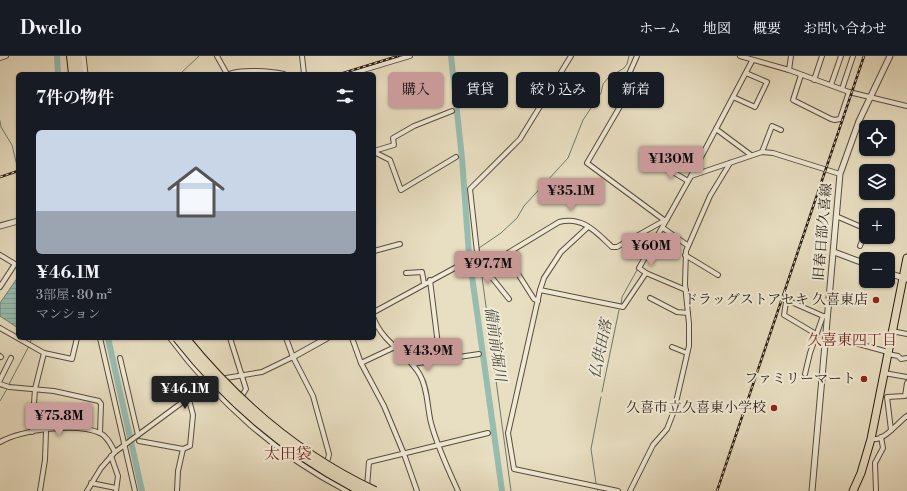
<!DOCTYPE html>
<html lang="ja">
<meta charset="utf-8">
<style>
:root{--surface:#171b24;--page:#20242c;--text:#f1f3f6;--muted:#9ea1a6;--line:#363941;--accent:#c59692}
body{margin:0;font-family:"Libre Bodoni","Noto Serif JP",serif;background:var(--page);color:var(--text);height:100vh;display:flex;flex-direction:column;font-size:15px;white-space:nowrap}
*{box-sizing:border-box;margin:0}
p{font-size:13px;color:var(--muted)}
.icon{flex:none;width:22px;height:22px;fill:none;stroke:currentColor;stroke-width:2;stroke-linecap:round;stroke-linejoin:round}
.map{position:relative;flex:1;overflow:hidden}
.sheet{position:absolute;left:16px;top:16px;width:360px;height:268px;display:flex;flex-direction:column;background:var(--surface);border-radius:6px;box-shadow:0 1px 3px #0004}
.sheet>*{flex:none}
.guide{position:absolute;left:388px;top:16px;width:380px;height:36px;display:flex;gap:8px}
.controls{position:absolute;left:859px;top:64px;display:grid;gap:8px}
.controls a{display:grid;place-items:center;width:36px;height:36px;border-radius:6px;background:var(--surface);box-shadow:0 1px 3px #0004;font-size:20px}
.price{position:absolute;translate:-50% -34px;padding:0 9px;border-radius:4px;background:var(--accent);color:#111;font-size:13px;line-height:26px;filter:drop-shadow(0 1px 2px #0008)}
.price::after{content:'';position:absolute;left:50%;top:24px;width:12px;height:9px;margin-left:-6px;background:inherit;clip-path:polygon(0 0,100% 0,50% 100%)}
.price.selected{background:#222;color:#fff}
ul{padding:0;list-style:none}
li{display:grid;align-content:center;gap:8px;height:212px;padding:0 20px}
li span{display:grid;place-items:center;height:124px;border-radius:6px;color:#555}
li>.icon{margin-inline-start:auto}
span .icon{width:72px;height:72px;fill:#fffc;stroke-width:1}
li b{font-size:17px}
h2{display:flex;justify-content:space-between;align-items:center;height:48px;padding:0 20px;font-size:17px}
.pill{padding:0 14px;border-radius:6px;background:var(--surface);box-shadow:0 1px 3px #0004;font-size:14px;line-height:36px}
.pill.selected{background:var(--accent);color:#111}
header{display:flex;align-items:center;gap:24px;box-sizing:border-box;height:56px;padding:0 20px;background:var(--surface);border-bottom:1px solid var(--line)}
header strong{font-size:19px}
nav{display:flex;gap:22px;margin-inline-start:auto;font-size:14px}
.map>svg:first-child{display:block}
.water{fill:url(#water-rules);stroke:#6b7c70}
.lines{fill:none;stroke-linecap:round;stroke-linejoin:round}
.stream{stroke:#6b7c70;stroke-width:1}
.river{stroke:#97bcb0;stroke-width:6}
.minor-casing{stroke:#584c3d;stroke-width:6}
.tertiary-casing{stroke:#584c3d;stroke-width:7}
.primary-casing{stroke:#281c11;stroke-width:9}
.motorway-casing{stroke:#281c11;stroke-width:10}
.minor{stroke:#f0ead7;stroke-width:4}
.tertiary{stroke:#f0ead7;stroke-width:5}
.primary{stroke:#e8dec1;stroke-width:7}
.motorway{stroke:#e8dec1;stroke-width:8}
.rail-casing{stroke:#281c11;stroke-width:2.5}
.rail{stroke:#f0ead7;stroke-width:1;stroke-dasharray:3;stroke-linecap:butt}
.motorway-bridge-casing{stroke:#281c11;stroke-width:10;stroke-linecap:butt}
.motorway-bridge{stroke:#e8dec1;stroke-width:8}
.poi-dot{fill:#8f2418;stroke:#f0ead7;stroke-width:1.5}
.labels{text-anchor:middle;dominant-baseline:central;stroke-width:4;stroke-linejoin:round;paint-order:stroke}
.street-label{font-size:14px;fill:#281c11;stroke:#f0ead7}
.poi-label{font-size:14px;fill:#281c11;stroke:#f0ead7;text-anchor:end}
.neighbourhood-label{font-size:15px;fill:#7a1f14;stroke:#f0ead7}
.water-label{font-size:15px;font-style:italic;fill:#494c41;stroke:#f0ead7}
.quarter-label{font-size:16px;fill:#7a1f14;stroke:#f0ead7}
</style>
<header>
<strong>Dwello</strong>
<nav><a>ホーム</a><a>地図</a><a>概要</a><a>お問い合わせ</a></nav>
</header>
<div class="map">
<svg width="907" height="435" viewBox="0 0 907 435">
<defs>
<pattern id="water-rules" width="6" height="5" patternUnits="userSpaceOnUse"><rect width="6" height="5" fill="#97bcb0"/><path d="M0 2.5h6" fill="none" stroke="#82a196"/></pattern>
</defs>
<rect width="100%" height="100%" fill="#e8dec1"/>
<filter id="stains"><feTurbulence type="fractalNoise" baseFrequency=".005" numOctaves="4"/><feColorMatrix values="0 0 0 0 .2 0 0 0 0 .09 0 0 0 0 .02 0 0 0 .5 -.17"/></filter>
<radialGradient id="worn" r=".72"><stop offset=".6" stop-color="#630" stop-opacity="0"/><stop offset="1" stop-color="#630" stop-opacity=".3"/></radialGradient>
<path class="water" d="M18,221V272L0,260V247Z"/>
<g class="lines">
<g class="stream">
<path d="M750,13L753,8"/>
<path d="M180,18L199,0"/>
<path d="M727,58L733,45"/>
<path d="M0,65L1,71L12,89L18,114"/>
<path d="M719,72L724,63"/>
<path d="M688,122L699,101"/>
<path d="M676,142L685,127"/>
<path d="M665,161L673,148"/>
<path d="M480,203L479,192L501,177L517,162L524,150L568,102L583,64L601,37L603,28L608,22L624,12L627,8L629,0"/>
<path d="M480,206L511,435"/>
<path d="M621,248L622,241L637,214"/>
<path d="M30,287L32,282"/>
<path d="M8,330L29,290"/>
<path d="M602,336L619,254"/>
<path d="M0,345L7,333"/>
<path d="M901,368L907,363"/>
<path d="M596,427L591,393L601,341"/>
<path d="M597,434L598,435"/>
</g>
<g class="river">
<path d="M57,0L58,18"/>
<path d="M451,0L462,102L469,199L502,435"/>
<path d="M108,282L142,435"/>
</g>
<defs>
<g id="minor">
<path d="M217,0L227,18"/>
<path d="M302,0L304,18"/>
<path d="M637,0L625,27L622,47L587,107L664,164"/>
<path d="M740,0L789,14L849,36L907,50"/>
<path d="M0,2L6,0"/>
<path d="M789,14L791,0"/>
<path d="M229,18C242,13 270,15 284,18"/>
<path d="M350,18L410,0"/>
<path d="M801,19L793,44L831,63L835,64L840,63L849,36"/>
<path d="M814,24L822,0"/>
<path d="M831,29L841,0"/>
<path d="M842,33L853,0"/>
<path d="M733,41L755,51L767,26L746,17"/>
<path d="M374,95L394,89L393,82L414,70L452,55"/>
<path d="M374,96L390,104L401,134L456,101"/>
<path d="M762,96L772,70L781,74"/>
<path d="M751,99L716,73L752,5"/>
<path d="M663,110L688,125"/>
<path d="M691,120L716,73"/>
<path d="M836,160L866,173"/>
<path d="M667,163L639,212L646,217L686,234"/>
<path d="M588,171L561,196L544,222L540,234L623,251L646,217"/>
<path d="M663,172L687,189"/>
<path d="M860,190L866,175"/>
<path d="M374,195L400,188"/>
<path d="M0,199L15,208L0,231"/>
<path d="M506,199L534,243L538,245"/>
<path d="M685,199L718,219"/>
<path d="M478,205L470,133L520,83L571,0"/>
<path d="M483,205L493,223L509,243"/>
<path d="M406,217L422,216L424,227"/>
<path d="M430,224L440,305"/>
<path d="M540,234L508,377L514,413L618,435"/>
<path d="M650,242L677,256L688,257"/>
<path d="M374,256L462,208L503,200L559,166C583,160 596,176 612,191H617L667,163L691,120L762,96L773,97L840,118"/>
<path d="M374,263C383,287 409,298 420,319C428,333 427,351 431,367C437,390 448,413 458,435"/>
<path d="M0,272L44,297L72,303L77,282"/>
<path d="M892,275L907,278"/>
<path d="M816,278L784,259L786,246L789,245L823,260"/>
<path d="M826,279L888,296"/>
<path d="M100,282L135,435"/>
<path d="M170,282C216,344 278,400 347,435"/>
<path d="M230,282L246,333L243,338"/>
<path d="M286,282L293,301L313,340L329,398L328,403"/>
<path d="M352,282L361,307L395,291"/>
<path d="M672,291L687,297"/>
<path d="M888,298L898,300L901,303L907,302"/>
<path d="M0,300L1,301"/>
<path d="M120,302L138,379"/>
<path d="M361,307L384,350L404,398L417,435"/>
<path d="M412,308L479,298"/>
<path d="M884,317L907,321"/>
<path d="M805,318L810,297L823,260H825"/>
<path d="M220,323L262,316L293,301"/>
<path d="M0,324L11,302"/>
<path d="M0,328L9,331L54,335L99,345L101,348L100,377"/>
<path d="M891,374L887,341L905,340L907,327"/>
<path d="M32,376L35,333L44,297"/>
<path d="M871,383C884,386 897,367 907,360"/>
<path d="M139,385L183,393L190,390L193,359L188,340"/>
<path d="M0,386C22,374 76,366 100,377C107,380 111,389 115,396"/>
<path d="M111,400L118,420L116,435"/>
<path d="M91,427L116,432"/>
<path d="M367,431L369,406L488,377"/>
<path d="M40,435L45,404L46,375"/>
<path d="M87,435L101,412L115,396L180,348L196,330L214,325"/>
<path d="M177,435L178,415L183,393"/>
<path d="M630,435L653,389L667,373L674,355L689,290V268L685,228L686,195L710,140L730,107"/>
<path d="M876,435L875,407L883,392L881,381"/>
</g>
<g id="tertiary">
<path d="M83,0L85,18"/>
<path d="M0,170L18,165"/>
<path d="M834,196L866,208"/>
<path d="M888,217L907,223"/>
<path d="M293,301L327,282"/>
<path d="M812,435L840,118L859,65L890,0"/>
</g>
<path id="primary" d="M853,435L861,417L871,383L907,202"/>
<g id="motorway">
<path d="M71,0L73,18"/>
<path d="M77,0L79,18"/>
</g>
</defs>
<use href="#minor" class="minor-casing"/>
<use href="#tertiary" class="tertiary-casing"/>
<use href="#primary" class="primary-casing"/>
<use href="#motorway" class="motorway-casing"/>
<use href="#minor" class="minor"/>
<use href="#tertiary" class="tertiary"/>
<use href="#primary" class="primary"/>
<use href="#motorway" class="motorway"/>
<defs>
<g id="rail">
<path d="M340,18L398,0"/>
<path d="M0,121L18,115"/>
<path d="M717,435L864,0"/>
</g>
</defs>
<use href="#rail" class="rail-casing"/>
<use href="#rail" class="rail"/>
<defs>
<g id="motorway-bridge">
<path d="M177,282C228,347 287,397 361,435"/>
<path d="M185,282C237,346 300,400 375,435"/>
</g>
</defs>
<use href="#motorway-bridge" class="motorway-bridge-casing"/>
<use href="#motorway-bridge" class="motorway-bridge"/>
</g>
<g class="poi-dot">
<circle cx="876" cy="244" r="4"/>
<circle cx="864" cy="323" r="4"/>
<circle cx="774" cy="352" r="4"/>
</g>
<g class="labels">
<g class="street-label">
<text transform="translate(823 176) rotate(-85)">旧春日部久喜線</text>
</g>
<g class="poi-label">
<text x="868" y="244">ドラッグストアセキ 久喜東店</text>
<text x="856" y="323">ファミリーマート</text>
<text x="766" y="352">久喜市立久喜東小学校</text>
</g>
<g class="neighbourhood-label">
<text x="852" y="284">久喜東四丁目</text>
</g>
<g class="water-label">
<text transform="translate(495 288) rotate(82)">備前前堀川</text>
<text transform="translate(601 293) rotate(-78)">仏供田落</text>
</g>
<g class="quarter-label">
<text x="288" y="398">太田袋</text>
</g>
</g>
<rect width="100%" height="100%" filter="url(#stains)"/>
<rect width="100%" height="100%" fill="url(#worn)"/>
</svg>
<div class="controls">
<a><svg class="icon" aria-label="locate" viewBox="0 0 24 24"><circle cx="12" cy="12" r="6"/><path d="M12 2v4M12 18v4M2 12h4M18 12h4"/></svg></a>
<a><svg class="icon" aria-label="layers" viewBox="0 0 24 24"><path d="M12 4l9 5-9 5-9-5zM3 14l9 5 9-5"/></svg></a>
<a>+</a>
<a>−</a>
</div>
<b class="price" style="left:671px;top:124px">¥130M</b>
<b class="price" style="left:571px;top:156px">¥35.1M</b>
<b class="price" style="left:651px;top:211px">¥60M</b>
<b class="price" style="left:488px;top:229px">¥97.7M</b>
<b class="price" style="left:428px;top:316px">¥43.9M</b>
<b class="price selected" style="left:185px;top:354px">¥46.1M</b>
<b class="price" style="left:59px;top:381px">¥75.8M</b>
<div class="guide">
<a class="pill selected">購入</a>
<a class="pill">賃貸</a>
<a class="pill">絞り込み</a>
<a class="pill">新着</a>
</div>
<section class="sheet">
<h2>7件の物件<svg class="icon" aria-label="filters" viewBox="0 0 24 24"><path d="M4 7h16M4 17h16"/><circle cx="9" cy="7" r="2"/><circle cx="15" cy="17" r="2"/></svg></h2>
<ul>
<li><span style="background:linear-gradient(#c9d6e8 65%,#9aa5b1 0)"><svg class="icon" aria-label="home" viewBox="0 0 24 24"><path d="M3 11l9-7 9 7M6 9v11h12V9"/></svg></span><div><b>¥46.1M</b><p>3部屋 · 80 m²</p><p>マンション</p></div></li>
</ul>
</section>
</div>
